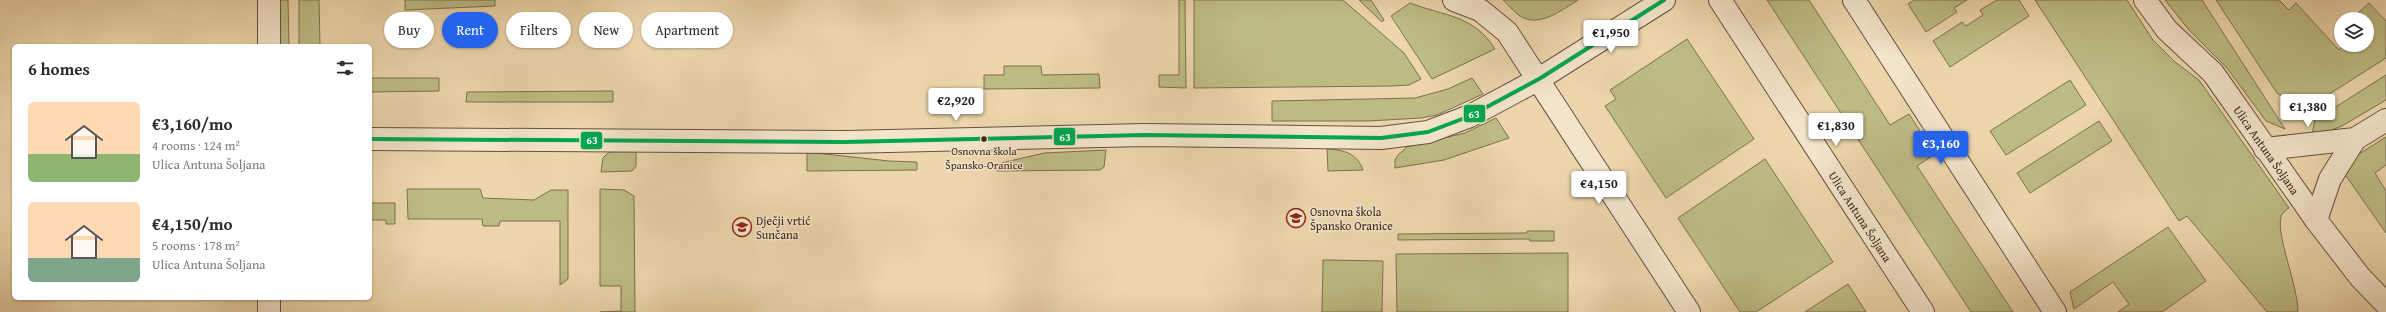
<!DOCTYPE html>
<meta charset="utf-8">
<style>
:root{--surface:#fff;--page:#f2f2f3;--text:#2b2b33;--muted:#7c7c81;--accent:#2563eb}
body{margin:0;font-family:"Gentium Book Plus",serif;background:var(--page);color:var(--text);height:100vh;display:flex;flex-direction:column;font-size:15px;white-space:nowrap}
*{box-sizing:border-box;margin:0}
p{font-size:13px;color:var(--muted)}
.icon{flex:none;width:22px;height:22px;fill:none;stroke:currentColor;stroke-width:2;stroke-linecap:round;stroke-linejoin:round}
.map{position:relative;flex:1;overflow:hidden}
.sheet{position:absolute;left:12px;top:44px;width:360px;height:256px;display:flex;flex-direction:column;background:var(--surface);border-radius:6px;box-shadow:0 1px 3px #0004}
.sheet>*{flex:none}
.top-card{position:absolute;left:384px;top:12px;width:380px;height:36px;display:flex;gap:8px}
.fabs{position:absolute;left:2334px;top:12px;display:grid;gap:8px}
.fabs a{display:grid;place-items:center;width:40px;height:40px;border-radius:50%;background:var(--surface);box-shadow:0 1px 3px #0004;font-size:20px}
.price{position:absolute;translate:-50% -34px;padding:0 9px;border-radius:4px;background:#fff;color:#222;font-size:13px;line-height:26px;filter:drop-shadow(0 1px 2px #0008)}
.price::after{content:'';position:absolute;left:50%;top:24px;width:12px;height:9px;margin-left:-6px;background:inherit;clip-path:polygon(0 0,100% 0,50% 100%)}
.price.active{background:var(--accent);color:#fff}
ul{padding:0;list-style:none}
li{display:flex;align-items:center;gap:12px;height:100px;padding:0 16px}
li span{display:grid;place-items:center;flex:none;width:112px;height:80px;border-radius:6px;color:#555}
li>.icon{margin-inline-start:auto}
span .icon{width:48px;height:48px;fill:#fffc;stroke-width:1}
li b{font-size:17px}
h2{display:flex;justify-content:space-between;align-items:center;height:48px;padding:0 16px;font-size:17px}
.tag{padding:0 14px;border-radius:18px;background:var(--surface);box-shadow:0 1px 3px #0004;font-size:14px;line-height:36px}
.tag.active{background:var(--accent);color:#fff}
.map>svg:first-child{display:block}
.green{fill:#bebc85;stroke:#7d704e}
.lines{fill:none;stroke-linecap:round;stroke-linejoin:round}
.minor-casing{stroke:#68503d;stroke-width:24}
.minor{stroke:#f3e4ca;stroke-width:22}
.bus-1-casing{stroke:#f3e4ca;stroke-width:7}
.bus-1{stroke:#00a651;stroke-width:4}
.bus-dot{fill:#3c2318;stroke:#f3e4ca;stroke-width:1.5}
.labels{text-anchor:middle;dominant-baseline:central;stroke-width:3;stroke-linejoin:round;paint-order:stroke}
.bus-label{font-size:11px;fill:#3c2318;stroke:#f3e4ca}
.street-label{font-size:12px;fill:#3c2318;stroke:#f3e4ca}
.poi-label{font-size:12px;fill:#3c2318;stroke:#f3e4ca;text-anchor:start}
.line-badge{stroke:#f3e4ca;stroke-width:1.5}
.badge-label{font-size:11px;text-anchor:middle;font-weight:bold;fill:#fff}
</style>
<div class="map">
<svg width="2386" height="312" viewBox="0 0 2386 312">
<rect width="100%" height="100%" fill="#edd6ad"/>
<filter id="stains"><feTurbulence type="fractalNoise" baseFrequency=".005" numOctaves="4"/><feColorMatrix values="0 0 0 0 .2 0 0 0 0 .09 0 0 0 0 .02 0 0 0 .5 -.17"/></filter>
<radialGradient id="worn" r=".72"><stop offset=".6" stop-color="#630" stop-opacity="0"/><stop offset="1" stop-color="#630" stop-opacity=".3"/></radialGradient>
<g class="green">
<path d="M280,0H288L289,46H280Z"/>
<path d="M299,0H319L320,46H299Z"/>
<path d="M405,0H495V6L405,10Z"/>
<path d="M1179,0H1185L1186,88L1159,87V75H1179Z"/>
<path d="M1194,0H1343L1404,53L1421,79L1409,85L1393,86L1194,88Z"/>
<path d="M1359,0H1371L1384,20L1382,22Z"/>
<path d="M1503,0H1578C1563,9 1542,26 1524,18C1516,15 1509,5 1503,0Z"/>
<path d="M1767,0H1809L1890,125L1909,114L1935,154L1917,166L2013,312H1971Z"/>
<path d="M1914,0H1967L1954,8L1957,12L1926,32L1908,4Z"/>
<path d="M1997,0H2019L2029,16L1950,67L1933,41L1962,22L1966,26L1983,15L1980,10Z"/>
<path d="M2035,0H2127L2153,40L2175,62L2199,80L2289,208C2286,210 2282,213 2281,217C2276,235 2298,286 2298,312H2267L2187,216L2179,221Z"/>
<path d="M2165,0H2202L2285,129L2266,121L2227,68L2189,30Z"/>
<path d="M2216,0H2279L2289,10L2296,3L2339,50L2344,45H2367V19H2361L2357,14L2369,3L2386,21V58L2312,105H2296L2277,93Z"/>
<path d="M1410,3C1444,16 1474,15 1495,49L1432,79L1391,16Z"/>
<path d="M1687,39L1754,139L1666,198L1605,106L1616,99L1610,90Z"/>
<path d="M1004,66H1041L1042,75L1099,74L1100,88L984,89V75H1004Z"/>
<path d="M2386,75V100L2342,126L2311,138L2315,120Z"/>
<path d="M370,78H439V91L370,92Z"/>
<path d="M1472,78L1483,94L1437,115L1421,118L1368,121H1272V101L1415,98L1448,89Z"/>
<path d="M2070,80L2086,105L2006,155L1990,131Z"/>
<path d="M613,91V102H466L467,92Z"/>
<path d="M1496,118L1509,138L1444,160L1395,168V160L1398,155L1407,147L1465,133Z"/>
<path d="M2099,121L2112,141L2030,193L2017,173Z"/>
<path d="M2386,137V165L2375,173L2386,191V233L2344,173L2359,154Z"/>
<path d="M1327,149C1344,150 1357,153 1363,170L1328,171Z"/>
<path d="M1106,150L1104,167L1100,170L997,171L994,168L997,164L1044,153Z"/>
<path d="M636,151V166L632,171L601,172L603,158L609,152Z"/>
<path d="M807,152L889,161L917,162V170L807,171Z"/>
<path d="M1765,159L1833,262L1756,312H1740L1678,218Z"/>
<path d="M407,189H480L483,198L534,200L551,190H568V279L560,285V221H500L499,226H483L482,219H408Z"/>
<path d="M600,189L624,190L634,196L635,312H600L621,311V286H600Z"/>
<path d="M370,203H395V224H386V220H370Z"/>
<path d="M2168,227L2206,281L2162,312H2118L2129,304L2113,282L2074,309L2070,292Z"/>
<path d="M1527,231H1554V241H1530L1529,239L1398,240V234L1527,233Z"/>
<path d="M1568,253V312H1397L1396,254Z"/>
<path d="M1323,260L1383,261L1382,312H1322Z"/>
<path d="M1848,284L1866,312H1805Z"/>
</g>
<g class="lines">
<defs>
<g id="minor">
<path d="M269,0V46"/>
<path d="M1454,0L1480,10L1507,32L1689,312"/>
<path id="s1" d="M1720,0L1923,312"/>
<path d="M1854,0L2055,312"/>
<path id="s2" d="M2145,0L2167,30L2213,73L2316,220L2360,277L2386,304"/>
<path d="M370,139L845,142L1144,135L1381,138L1428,132L1470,116L1539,79L1664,0"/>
<path d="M2265,149L2355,139L2386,120"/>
<path d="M2316,220L2330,179L2355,139"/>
<path d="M269,312V298"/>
</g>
</defs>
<use href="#minor" class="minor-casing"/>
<use href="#minor" class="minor"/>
<defs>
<path id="bus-1" d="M370,139L845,142L1144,135L1381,138L1428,132L1470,116L1539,79L1664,0"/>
</defs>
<use href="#bus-1" class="bus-1-casing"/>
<use href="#bus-1" class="bus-1"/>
</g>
<defs>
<symbol id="school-ring" viewBox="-11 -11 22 22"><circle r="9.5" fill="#f3e4ca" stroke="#8f2418" stroke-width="1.5"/><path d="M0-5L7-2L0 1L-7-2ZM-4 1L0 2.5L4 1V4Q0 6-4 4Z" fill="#8f2418"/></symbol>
</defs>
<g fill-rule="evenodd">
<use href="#school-ring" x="1285" y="207" width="22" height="22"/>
<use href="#school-ring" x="731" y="216" width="22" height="22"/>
</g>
<circle class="bus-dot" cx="984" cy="139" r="3.5"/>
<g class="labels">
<g class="bus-label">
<text x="984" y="151">Osnovna škola<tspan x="984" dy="14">Špansko-Oranice</tspan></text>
</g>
<g class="street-label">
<text stroke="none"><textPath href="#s2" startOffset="194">Ulica Antuna Šoljana</textPath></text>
<text stroke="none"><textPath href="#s1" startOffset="258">Ulica Antuna Šoljana</textPath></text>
</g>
<g class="poi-label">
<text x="1310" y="211">Osnovna škola<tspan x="1310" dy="14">Špansko Oranice</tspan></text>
<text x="756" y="220">Dječji vrtić<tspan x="756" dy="14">Sunčana</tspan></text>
</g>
</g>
<g class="line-badge">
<rect x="1463" y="104" width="23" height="19" rx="4" fill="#00a651"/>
<rect x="1053" y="127" width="23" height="19" rx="4" fill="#00a651"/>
<rect x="580" y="131" width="23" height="19" rx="4" fill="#00a651"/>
</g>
<g class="badge-label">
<text x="1474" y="118">63</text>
<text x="1065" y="141">63</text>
<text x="592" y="144">63</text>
</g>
<rect width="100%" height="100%" filter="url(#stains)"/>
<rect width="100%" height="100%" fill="url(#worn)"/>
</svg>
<div class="fabs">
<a><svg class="icon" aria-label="layers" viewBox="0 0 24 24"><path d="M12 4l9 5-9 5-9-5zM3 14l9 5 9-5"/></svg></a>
</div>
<b class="price" style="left:1611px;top:54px">€1,950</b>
<b class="price" style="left:956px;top:122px">€2,920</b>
<b class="price" style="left:2308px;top:128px">€1,380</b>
<b class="price" style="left:1836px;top:147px">€1,830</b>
<b class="price active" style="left:1941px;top:165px">€3,160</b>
<b class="price" style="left:1599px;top:205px">€4,150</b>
<div class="top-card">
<a class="tag">Buy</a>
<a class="tag active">Rent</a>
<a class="tag">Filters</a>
<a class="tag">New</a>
<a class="tag">Apartment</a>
</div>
<section class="sheet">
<h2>6 homes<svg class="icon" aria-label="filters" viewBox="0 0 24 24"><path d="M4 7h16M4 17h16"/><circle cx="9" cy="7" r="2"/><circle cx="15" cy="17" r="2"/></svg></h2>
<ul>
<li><span style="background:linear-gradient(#ffd9b3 65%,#8fb573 0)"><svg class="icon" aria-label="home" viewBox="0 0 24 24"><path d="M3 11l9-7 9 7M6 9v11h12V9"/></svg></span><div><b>€3,160/mo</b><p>4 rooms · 124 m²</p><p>Ulica Antuna Šoljana</p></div></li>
<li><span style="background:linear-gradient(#ffd9b3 70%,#7fa58c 0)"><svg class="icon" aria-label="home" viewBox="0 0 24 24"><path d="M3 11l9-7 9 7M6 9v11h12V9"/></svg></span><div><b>€4,150/mo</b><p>5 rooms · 178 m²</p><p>Ulica Antuna Šoljana</p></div></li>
</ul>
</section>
</div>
